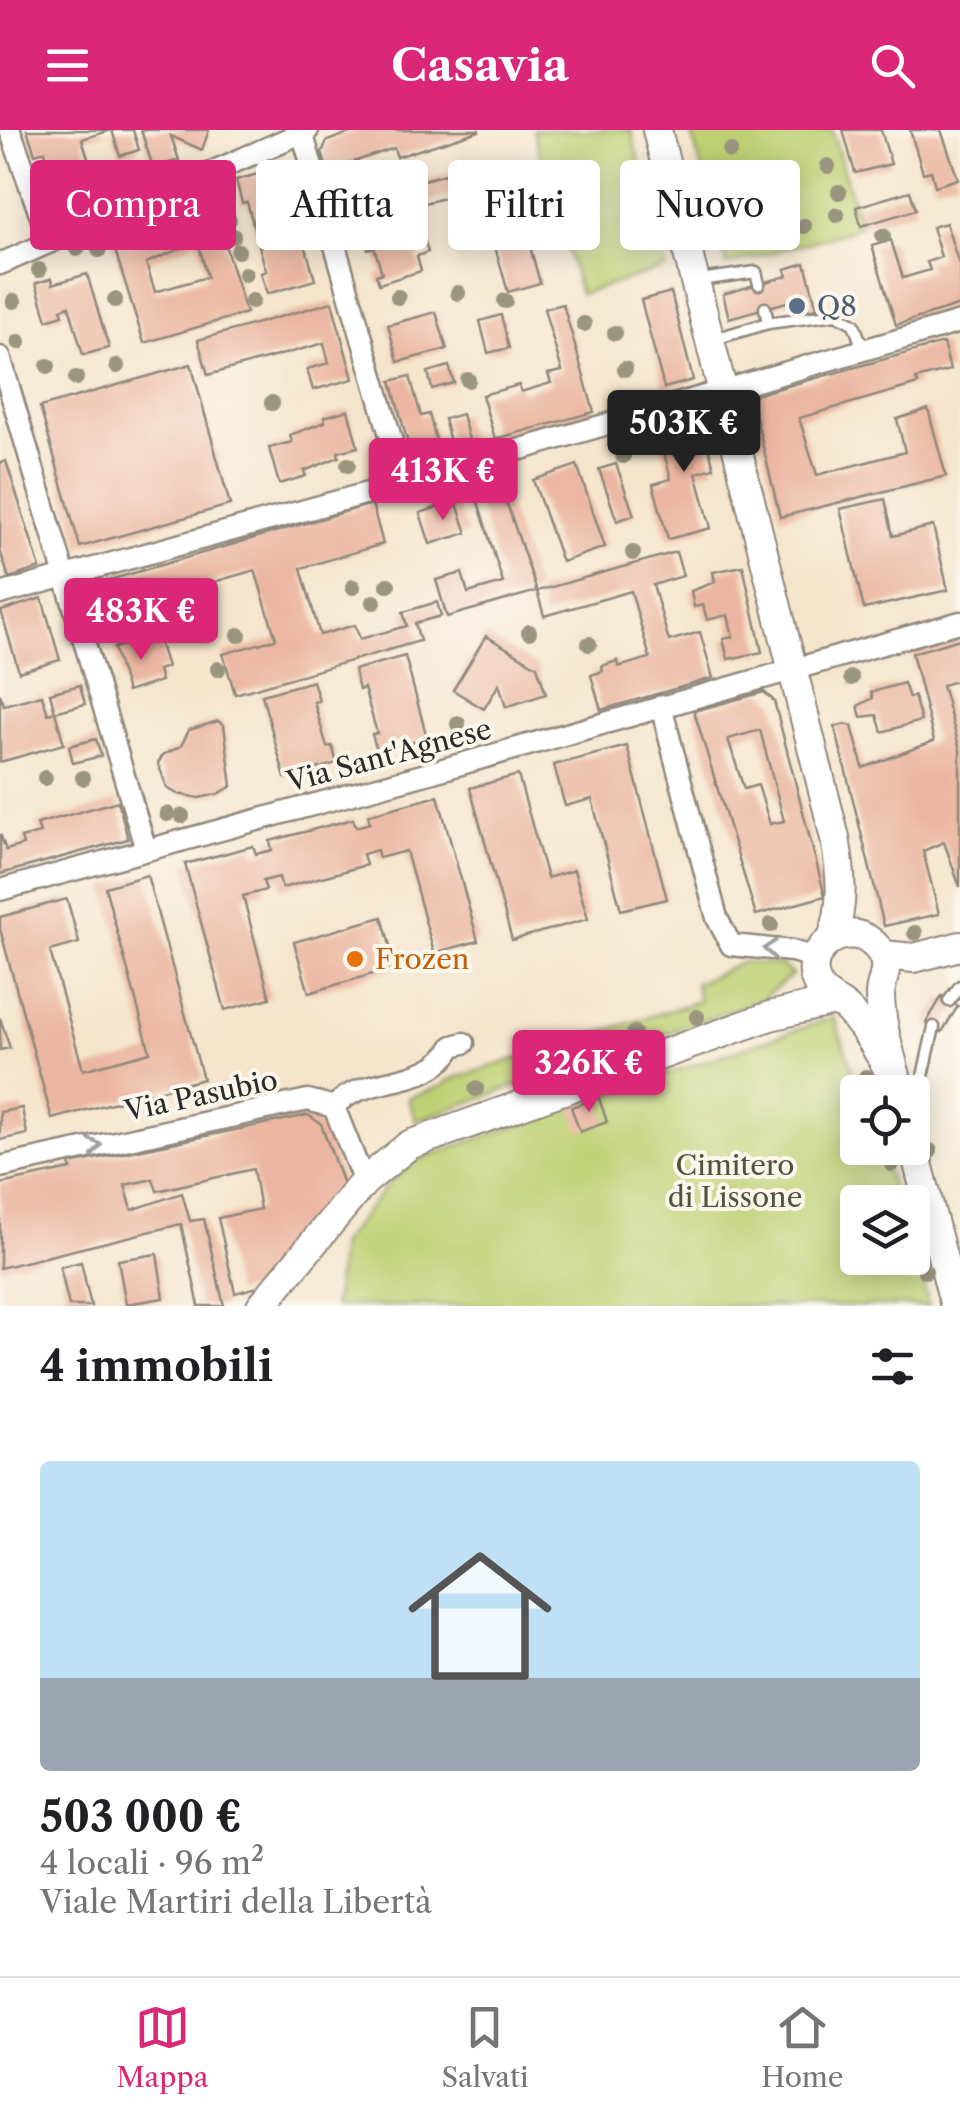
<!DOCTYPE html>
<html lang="it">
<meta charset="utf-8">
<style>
:root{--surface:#fff;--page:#f2f2f2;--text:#202124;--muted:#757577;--line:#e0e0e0;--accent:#db2777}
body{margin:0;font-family:"Libre Caslon Text",serif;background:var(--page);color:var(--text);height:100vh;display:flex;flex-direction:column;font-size:38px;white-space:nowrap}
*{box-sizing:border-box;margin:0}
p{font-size:32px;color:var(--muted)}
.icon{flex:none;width:55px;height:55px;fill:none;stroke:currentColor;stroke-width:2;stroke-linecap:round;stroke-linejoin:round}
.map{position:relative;height:1176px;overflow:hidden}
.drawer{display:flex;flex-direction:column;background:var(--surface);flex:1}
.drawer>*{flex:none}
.banner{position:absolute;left:30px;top:30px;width:900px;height:90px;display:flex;gap:20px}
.fabs{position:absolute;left:840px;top:945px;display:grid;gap:20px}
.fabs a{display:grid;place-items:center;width:90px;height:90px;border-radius:10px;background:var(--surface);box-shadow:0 5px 25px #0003;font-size:50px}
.price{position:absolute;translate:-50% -85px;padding:0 22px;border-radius:10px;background:var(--accent);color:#fff;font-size:32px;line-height:65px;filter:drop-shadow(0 2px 5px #0008)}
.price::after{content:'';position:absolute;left:50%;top:60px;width:30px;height:22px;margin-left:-15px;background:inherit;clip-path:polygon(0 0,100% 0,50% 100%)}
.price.active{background:#222;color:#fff}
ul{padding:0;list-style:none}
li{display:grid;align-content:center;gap:20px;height:530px;padding:0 40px}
li span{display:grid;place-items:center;height:310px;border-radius:10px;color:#555}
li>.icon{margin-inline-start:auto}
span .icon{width:180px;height:180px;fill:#fffc;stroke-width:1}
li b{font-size:42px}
h2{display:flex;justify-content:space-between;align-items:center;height:120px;padding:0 40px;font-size:42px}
.pill{padding:0 35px;border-radius:10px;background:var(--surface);box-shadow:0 5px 25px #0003;font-size:35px;line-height:90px}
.pill.active{background:var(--accent);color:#fff}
header{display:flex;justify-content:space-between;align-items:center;height:130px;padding:0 40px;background:var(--accent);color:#fff;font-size:45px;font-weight:800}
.tab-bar{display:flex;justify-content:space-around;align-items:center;height:140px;border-top:2px solid var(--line);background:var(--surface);font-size:28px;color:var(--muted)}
.tab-bar a{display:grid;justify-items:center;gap:5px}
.tab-bar .active{color:var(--accent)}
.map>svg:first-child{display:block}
.green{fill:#bed073;stroke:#747e4f;stroke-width:2.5}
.building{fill:#ebb6a1;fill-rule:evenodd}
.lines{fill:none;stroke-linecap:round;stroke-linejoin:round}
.service-casing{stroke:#90887c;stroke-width:15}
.minor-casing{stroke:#90887c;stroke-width:25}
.tertiary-casing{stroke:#90887c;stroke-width:32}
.service{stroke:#fff;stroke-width:10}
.minor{stroke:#fff;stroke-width:20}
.tertiary{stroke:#fff;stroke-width:28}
.tree{fill:#9a957e}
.oneway{stroke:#a0a0a0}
.service-dot{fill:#5c6f8a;stroke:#fbf7ec;stroke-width:4}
.food-dot{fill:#e8710a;stroke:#fbf7ec;stroke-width:4}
.labels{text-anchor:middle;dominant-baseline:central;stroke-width:8;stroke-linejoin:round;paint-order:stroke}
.service-label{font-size:28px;fill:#4e5e75;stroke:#fbf7ec;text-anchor:start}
.street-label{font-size:28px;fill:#2b2b2b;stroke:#fbf7ec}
.food-label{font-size:28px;fill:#c56008;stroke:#fbf7ec;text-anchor:start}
.park-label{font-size:28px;fill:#50543d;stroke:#fbf7ec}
</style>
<header><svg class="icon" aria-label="menu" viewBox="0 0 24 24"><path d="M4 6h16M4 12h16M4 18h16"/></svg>Casavia<svg class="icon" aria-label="search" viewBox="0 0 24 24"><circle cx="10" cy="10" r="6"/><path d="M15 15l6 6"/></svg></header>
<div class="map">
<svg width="960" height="1176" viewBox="0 0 960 1176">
<rect width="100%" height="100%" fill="#fbf7ec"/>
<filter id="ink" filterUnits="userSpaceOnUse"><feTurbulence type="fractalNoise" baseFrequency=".01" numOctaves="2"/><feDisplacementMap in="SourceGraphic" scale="20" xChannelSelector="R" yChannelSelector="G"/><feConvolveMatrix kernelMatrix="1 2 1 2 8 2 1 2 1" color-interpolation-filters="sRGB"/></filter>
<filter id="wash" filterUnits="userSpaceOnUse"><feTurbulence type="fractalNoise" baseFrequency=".0048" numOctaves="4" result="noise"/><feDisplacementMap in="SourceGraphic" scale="40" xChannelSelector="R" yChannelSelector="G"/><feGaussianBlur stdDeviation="2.25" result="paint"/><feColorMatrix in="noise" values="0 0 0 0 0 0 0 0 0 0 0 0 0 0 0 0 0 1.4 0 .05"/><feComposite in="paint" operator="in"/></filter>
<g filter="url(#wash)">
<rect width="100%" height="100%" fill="#f5e5cd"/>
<g class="green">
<path d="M533,0H631L666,138L580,164Z"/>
<path d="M691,0H832L859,95L847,102L727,135Z"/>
<path d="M742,832L782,835L792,845L761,870L416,991L408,968L442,956L449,950L699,871L695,854Z"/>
<path d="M834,887L860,962L858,1018H878L897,1072H858V1128H912L913,1119L929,1176H334L340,1114L389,1053L419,1029Z"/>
</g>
<g id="blocks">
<g class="building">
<path d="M27,0H108L109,1L82,9L93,44L56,56L45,21L35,24Z"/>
<path d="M112,0H133L139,20L120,26Z"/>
<path d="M141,0H209L202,20L171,6L179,30L153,38Z"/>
<path d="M358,0H479V1L397,27L394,18L347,34L349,44L353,43L366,88L343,95L322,22L327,11Z"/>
<path d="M843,0H881L891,34L855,43Z"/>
<path d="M910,0H941L958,49L935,56L931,41L923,43Z"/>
<path d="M476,31L483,58L381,84L376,62L458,41L457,36Z"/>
<path d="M283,37L315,150L267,164L261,143L266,141L247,72L242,73L236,50Z"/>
<path d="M208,59L246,183L144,213L109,101ZM198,111L207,147L155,162L146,133Z"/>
<path d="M910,61L916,80L861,96L856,77Z"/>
<path d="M520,80L540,153L508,162L487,89Z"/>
<path d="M418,88L428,122L417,126L421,141L379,154L376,145L382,143L374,117L368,119L364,105Z"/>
<path d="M946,93L960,138V175L896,195L872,116L891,110L903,148L930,140L927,132L941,127L932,97Z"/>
<path d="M805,133L817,178L797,183L794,170L729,188L723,164L787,146L785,139Z"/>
<path d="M87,144L109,218L83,225L69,176L61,179L63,185L47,190L36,153L52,148L53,154Z"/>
<path d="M671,162L693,250L664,258L641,170Z"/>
<path d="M332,172L353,249L313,260L307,239L329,233L324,213L208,245L198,210Z"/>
<path d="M563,174L594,282L495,309L482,265L519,255L521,262L551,253L548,244L562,241L544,179Z"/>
<path d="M436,182L447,219L398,232L388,195Z"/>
<path d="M501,185L509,218L488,223L480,191Z"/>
<path d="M943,213L950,240L916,249L918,254L799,288L817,345L905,322L897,289L928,279L946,346L780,387L751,266Z"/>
<path d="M191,234L230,375L80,417L40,277Z"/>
<path d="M449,236L454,253L432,259L428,242Z"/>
<path d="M410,246L421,286L429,284L440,325L413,332L391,251Z"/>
<path d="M348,280L358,317L338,322L339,327L304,341L306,346L279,354L269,318L292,312L290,305L325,292L324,287Z"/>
<path d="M699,282L714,338L696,343L711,398L668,409L653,354L671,349L656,293Z"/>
<path d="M462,284L470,314L452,319L444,289Z"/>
<path d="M6,331L40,438L9,448L0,421V333Z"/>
<path d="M616,334L634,385L617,391L599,339Z"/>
<path d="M577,335L605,417L562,432L533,350Z"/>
<path d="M496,342L537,461L447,487L436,450L462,443L468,463L503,453L471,349Z"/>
<path d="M885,369L893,406L933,396L948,460L864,479L840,379Z"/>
<path d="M456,371L467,403L430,414L420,383Z"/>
<path d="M372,374L383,414L301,438L320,505L355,495L360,509L407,496L403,482L437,472L441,486L415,493L420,511L235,564L223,524L276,509L255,440L203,455L205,460L115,487L118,499L97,505L86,468L92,455Z"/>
<path d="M676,422L683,446L653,455L669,511L700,502L713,548L601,580L591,545L603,541L602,536L617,531L618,537L650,528L631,461L544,486L537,461Z"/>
<path d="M743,436L762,522L728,529L723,509L733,507L728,485L707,490L703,475L694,477L691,461L715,452L713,442Z"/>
<path d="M42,468L60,530L19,542L1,481Z"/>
<path d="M157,505L167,537L158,540L161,551L127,562L114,518Z"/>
<path d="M486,506L537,536L546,564L506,577L499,554L484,579L453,560Z"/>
<path d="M960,509V550L942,555L960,620V757L944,712L923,721L939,784L884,796L835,597L845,594L852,596L863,638L934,611L912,523Z"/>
<path d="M405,526L427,608L377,622L372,604L377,603L364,558L359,560L354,540Z"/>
<path d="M313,551L319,571L314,572L327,617L332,616L337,633L285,648L262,565Z"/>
<path d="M904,553L909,568L914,566L921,591L882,602L877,585L861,587L858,576L873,568L871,562Z"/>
<path d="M80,555L85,574L55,582L50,563Z"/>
<path d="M764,562L774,571L825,766L756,785L694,581ZM760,600L784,691L770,694L758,655L744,659L728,609Z"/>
<path d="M0,564L4,575L42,565L48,584L55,582L64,614L0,632Z"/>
<path d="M218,591L224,595L232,656L218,664L199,668L178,664L167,658L158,633L163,625L181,616L189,600Z"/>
<path d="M96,609L101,626L73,633L69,616Z"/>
<path d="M627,616L667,769L621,780L592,669L565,676L554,635Z"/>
<path d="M518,645L547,748L574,740L588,789L512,810L470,658Z"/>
<path d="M438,666L478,811L434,823L406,721L379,728L377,720L363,724L366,735L282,758L279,747L263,751L266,760L243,766L270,868L225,880L185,734L253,716L256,724L272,720L270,711L353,689L356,697L370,693L368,685Z"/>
<path d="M118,671L128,709L0,744V704L6,720L23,715L21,708L40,703L37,694Z"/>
<path d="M147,745L203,949L52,989L0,799V787L67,769L79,813L50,821L83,940L150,922L105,757Z"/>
<path d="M382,787L396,837L309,863L294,812Z"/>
<path d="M942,866L958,876L942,902L926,893Z"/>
<path d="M0,888L10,918L0,920Z"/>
<path d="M599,968L607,992L580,1002L571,977Z"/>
<path d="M22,978L27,1004L0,1010V982Z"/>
<path d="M308,985L321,994L344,1057L258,1157L235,1163L218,1088L260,1079L253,1039L157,1061L153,1049L125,1055L132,1080L182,1063L190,1091L204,1089L224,1176H199L181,1094L0,1138V1054L71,1039L70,1034Z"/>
<path d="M157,1124L164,1168L126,1174L118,1130Z"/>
<path d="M81,1132L91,1176H69L60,1137Z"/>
</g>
</g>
</g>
<g filter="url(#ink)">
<use href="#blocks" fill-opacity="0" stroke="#90887c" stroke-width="2.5"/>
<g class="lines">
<defs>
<g id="service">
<path d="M700,150L756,142L759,154"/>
<path d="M768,193L836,184L854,194L863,219"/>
<path d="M711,210L768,193L765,178"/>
<path d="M949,871L960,856"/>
<path d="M912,967L921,955L934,897"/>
</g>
<g id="minor">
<path d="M10,0L50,112"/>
<path d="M302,2L404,353"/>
<path d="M0,134L308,0"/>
<path d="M0,227L146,720"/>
<path d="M0,464L404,353L960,192"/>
<path d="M661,576L717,788L731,815L792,821L816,828"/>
<path d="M0,760L426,644L960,492"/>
<path d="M334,977C365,942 428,961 453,916L464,913"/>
<path d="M0,1037L308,970L334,977L364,1052"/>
</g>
<g id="tertiary">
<path d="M657,0L835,708C841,742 845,775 832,808"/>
<path d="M883,825L914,828L960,816"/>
<path d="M899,959C884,932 870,903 849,881C840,871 826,869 819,857C801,828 832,797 861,806C870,809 879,818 883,826C889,840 881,851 880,864C880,897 893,931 900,962"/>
<path d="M912,1010L955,1176"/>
<path d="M261,1176L364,1052L409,1015L770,886L834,871"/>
</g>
</defs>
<use href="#service" class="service-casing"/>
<use href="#minor" class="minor-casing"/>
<use href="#tertiary" class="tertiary-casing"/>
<use href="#service" class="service"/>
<use href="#minor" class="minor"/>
<use href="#tertiary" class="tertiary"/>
</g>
<g class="tree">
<circle cx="730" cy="21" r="8"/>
<circle cx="828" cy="36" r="8"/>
<circle cx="749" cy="50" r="8"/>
<circle cx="839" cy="62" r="8"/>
<circle cx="726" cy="65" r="8"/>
<circle cx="223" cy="70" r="8"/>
<circle cx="72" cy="79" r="8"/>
<circle cx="837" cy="85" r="8"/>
<circle cx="229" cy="90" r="8"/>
<circle cx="804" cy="96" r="8"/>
<circle cx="233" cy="106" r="8"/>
<circle cx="883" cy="106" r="8"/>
<circle cx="763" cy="110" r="8"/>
<circle cx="77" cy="119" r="8"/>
<circle cx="99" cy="120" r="8"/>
<circle cx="238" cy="121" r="8"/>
<circle cx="39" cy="140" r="8"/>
<circle cx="245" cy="144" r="8"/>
<circle cx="458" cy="163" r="8"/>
<circle cx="398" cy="167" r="8"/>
<circle cx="115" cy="170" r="8"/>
<circle cx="14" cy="171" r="8"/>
<circle cx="252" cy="171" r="8"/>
<circle cx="505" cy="171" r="8"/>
<circle cx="584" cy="194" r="8"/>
<circle cx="615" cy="203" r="8"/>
<circle cx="19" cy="212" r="8"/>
<circle cx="48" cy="236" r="8"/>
<circle cx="117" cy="236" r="8"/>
<circle cx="625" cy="239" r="8"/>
<circle cx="76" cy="248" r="8"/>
<circle cx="468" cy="250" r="8"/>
<circle cx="272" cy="273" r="8"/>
<circle cx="623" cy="326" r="8"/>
<circle cx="348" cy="335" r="8"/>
<circle cx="633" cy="423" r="8"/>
<circle cx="388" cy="455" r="8"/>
<circle cx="353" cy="457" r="8"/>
<circle cx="374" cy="472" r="8"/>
<circle cx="529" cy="502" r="8"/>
<circle cx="239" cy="505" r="8"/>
<circle cx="589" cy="514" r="8"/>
<circle cx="218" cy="539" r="8"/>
<circle cx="851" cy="548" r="8"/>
<circle cx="458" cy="594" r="8"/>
<circle cx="45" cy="648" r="8"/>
<circle cx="83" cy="648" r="8"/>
<circle cx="167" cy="684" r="8"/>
<circle cx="182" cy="686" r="8"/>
<circle cx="771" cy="795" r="8"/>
<circle cx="915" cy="803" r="8"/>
<circle cx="697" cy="887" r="8"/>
<circle cx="634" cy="903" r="8"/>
<circle cx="599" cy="913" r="8"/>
<circle cx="550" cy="920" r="8"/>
<circle cx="525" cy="940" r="8"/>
<circle cx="866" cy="947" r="8"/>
<circle cx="476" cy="959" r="8"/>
<circle cx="924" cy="990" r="8"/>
<circle cx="930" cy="1021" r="8"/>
<circle cx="892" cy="1034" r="8"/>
<circle cx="925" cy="1141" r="8"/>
</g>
<defs><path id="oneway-chevron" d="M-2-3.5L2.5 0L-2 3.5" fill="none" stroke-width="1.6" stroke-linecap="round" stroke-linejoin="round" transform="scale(2.5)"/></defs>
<g class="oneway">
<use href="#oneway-chevron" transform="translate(770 819) rotate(-176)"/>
<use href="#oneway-chevron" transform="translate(95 1016) rotate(-12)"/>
</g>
</g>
<circle class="service-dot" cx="797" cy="176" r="10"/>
<circle class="food-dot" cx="355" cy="829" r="10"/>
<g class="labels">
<g class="service-label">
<text x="817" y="176">Q8</text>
</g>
<g class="street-label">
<text transform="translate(389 625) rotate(-15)">Via Sant'Agnese</text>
<text transform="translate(201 965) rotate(-12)">Via Pasubio</text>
</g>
<g class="food-label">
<text x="375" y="829">Frozen</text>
</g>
<g class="park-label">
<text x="735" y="1035">Cimitero<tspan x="735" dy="32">di Lissone</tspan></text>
</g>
</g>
</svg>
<div class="fabs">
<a><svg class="icon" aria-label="locate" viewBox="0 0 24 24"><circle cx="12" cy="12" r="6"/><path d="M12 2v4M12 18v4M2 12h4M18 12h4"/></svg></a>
<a><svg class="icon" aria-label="layers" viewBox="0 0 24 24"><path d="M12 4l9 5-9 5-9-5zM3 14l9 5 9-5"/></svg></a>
</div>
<b class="price active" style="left:684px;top:345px">503K €</b>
<b class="price" style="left:443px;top:393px">413K €</b>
<b class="price" style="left:141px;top:533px">483K €</b>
<b class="price" style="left:589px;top:985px">326K €</b>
<div class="banner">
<a class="pill active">Compra</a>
<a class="pill">Affitta</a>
<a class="pill">Filtri</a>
<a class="pill">Nuovo</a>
</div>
</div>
<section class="drawer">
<h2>4 immobili<svg class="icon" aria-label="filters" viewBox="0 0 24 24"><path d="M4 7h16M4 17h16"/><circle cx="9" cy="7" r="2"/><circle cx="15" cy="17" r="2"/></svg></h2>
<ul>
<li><span style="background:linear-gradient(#bfe0f5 70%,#9aa5b1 0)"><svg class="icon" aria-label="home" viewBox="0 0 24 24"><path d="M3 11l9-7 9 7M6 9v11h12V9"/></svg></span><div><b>503 000 €</b><p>4 locali · 96 m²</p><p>Viale Martiri della Libertà</p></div></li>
</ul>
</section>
<nav class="tab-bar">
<a class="active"><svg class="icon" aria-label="map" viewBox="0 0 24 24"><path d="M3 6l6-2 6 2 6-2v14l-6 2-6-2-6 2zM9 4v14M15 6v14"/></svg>Mappa</a>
<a><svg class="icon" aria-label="saved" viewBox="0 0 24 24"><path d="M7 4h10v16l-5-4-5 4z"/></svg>Salvati</a>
<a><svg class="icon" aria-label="home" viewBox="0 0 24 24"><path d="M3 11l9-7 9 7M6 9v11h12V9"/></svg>Home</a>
</nav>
